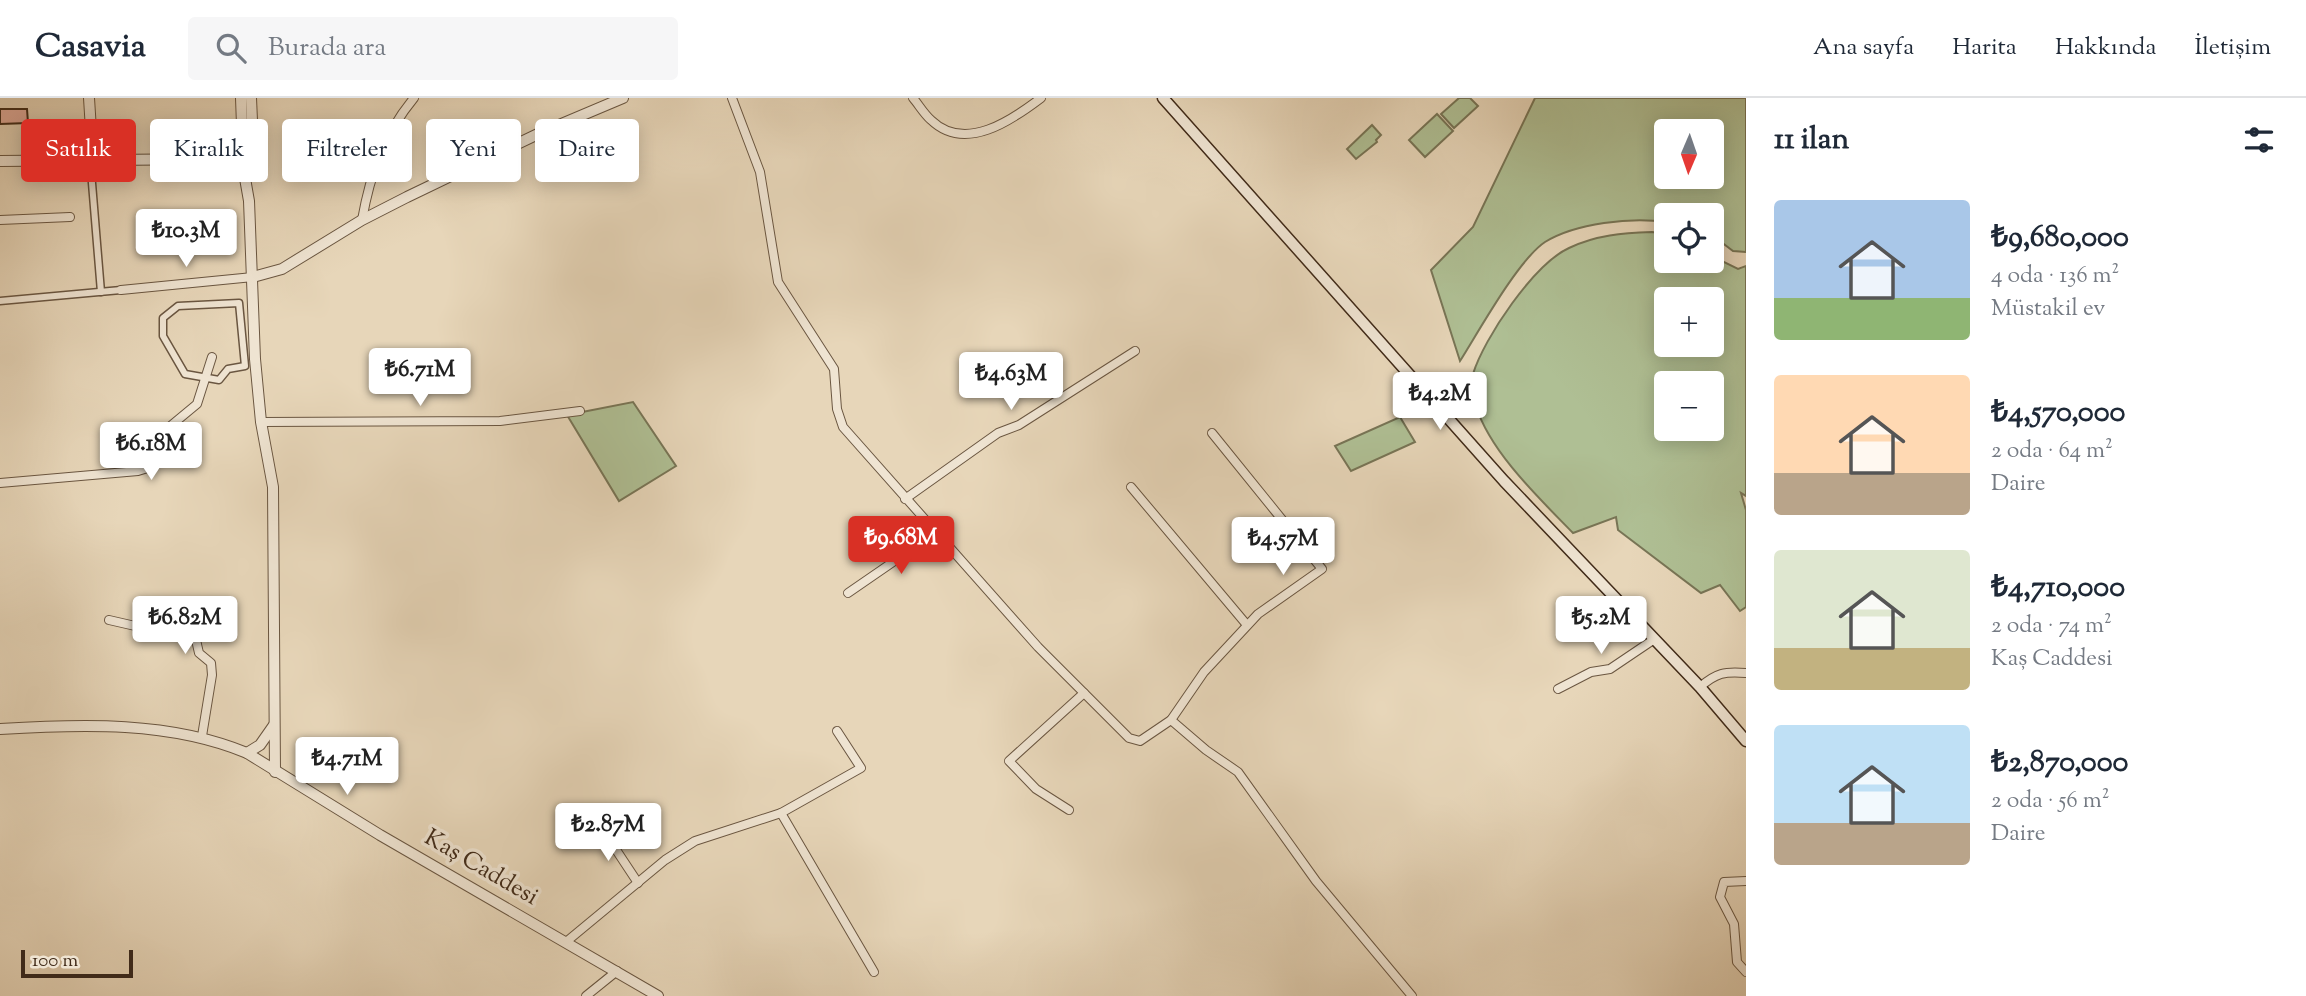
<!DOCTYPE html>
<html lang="tr">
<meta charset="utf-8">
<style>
:root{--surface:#fff;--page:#f6f6f7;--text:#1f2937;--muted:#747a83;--line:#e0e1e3;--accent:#d93025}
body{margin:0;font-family:"Sorts Mill Goudy",serif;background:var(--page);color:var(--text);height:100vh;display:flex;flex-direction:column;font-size:26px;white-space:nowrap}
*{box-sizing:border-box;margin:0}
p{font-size:23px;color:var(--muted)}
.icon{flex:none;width:38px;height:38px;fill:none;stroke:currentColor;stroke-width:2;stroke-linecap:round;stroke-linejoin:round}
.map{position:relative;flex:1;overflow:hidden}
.side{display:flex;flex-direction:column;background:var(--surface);width:560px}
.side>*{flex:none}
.top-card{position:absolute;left:21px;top:21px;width:665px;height:63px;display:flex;gap:14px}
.needle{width:46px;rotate:182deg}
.fabs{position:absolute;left:1654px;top:21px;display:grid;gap:14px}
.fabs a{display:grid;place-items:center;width:70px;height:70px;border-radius:7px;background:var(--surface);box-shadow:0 4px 18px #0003;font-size:35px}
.scale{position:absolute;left:21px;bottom:18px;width:112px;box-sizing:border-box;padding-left:7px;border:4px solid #412b19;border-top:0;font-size:19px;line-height:24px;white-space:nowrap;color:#412b19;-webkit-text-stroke:5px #efe4d2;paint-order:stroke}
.price{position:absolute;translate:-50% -60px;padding:0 16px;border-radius:7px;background:#fff;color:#222;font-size:23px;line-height:46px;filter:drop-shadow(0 2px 4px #0008)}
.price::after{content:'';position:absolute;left:50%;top:42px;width:21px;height:16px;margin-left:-10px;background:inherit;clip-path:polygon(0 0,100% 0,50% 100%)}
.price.selected{background:var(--accent);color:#fff}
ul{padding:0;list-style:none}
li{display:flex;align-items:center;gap:21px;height:175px;padding:0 28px}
li span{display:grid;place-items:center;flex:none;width:196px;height:140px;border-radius:7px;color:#555}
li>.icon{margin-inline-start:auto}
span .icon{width:84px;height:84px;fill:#fffc;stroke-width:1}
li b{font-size:30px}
h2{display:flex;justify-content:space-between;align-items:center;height:84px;padding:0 28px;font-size:30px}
.tag{padding:0 24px;border-radius:7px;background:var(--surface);box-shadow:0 4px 18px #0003;font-size:24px;line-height:63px}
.tag.selected{background:var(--accent);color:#fff}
header{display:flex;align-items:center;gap:42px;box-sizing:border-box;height:98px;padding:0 35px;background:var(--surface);border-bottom:2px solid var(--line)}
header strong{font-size:33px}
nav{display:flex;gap:38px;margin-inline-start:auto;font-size:24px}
.search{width:490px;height:63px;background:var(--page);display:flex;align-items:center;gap:18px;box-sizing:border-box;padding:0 24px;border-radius:7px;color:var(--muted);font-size:26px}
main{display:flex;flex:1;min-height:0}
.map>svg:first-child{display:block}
.green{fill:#afbf94;stroke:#787556;stroke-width:2;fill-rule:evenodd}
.building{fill:#e2ac9c;stroke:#412b19;stroke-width:2}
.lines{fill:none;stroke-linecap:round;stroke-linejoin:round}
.pedestrian-casing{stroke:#6a5641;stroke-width:9}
.minor-casing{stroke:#6a5641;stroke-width:10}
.tertiary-casing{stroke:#6a5641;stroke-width:12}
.secondary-casing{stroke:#412b19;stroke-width:13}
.pedestrian{stroke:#efe4d2;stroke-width:6}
.minor{stroke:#efe4d2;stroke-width:8}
.tertiary{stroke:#efe4d2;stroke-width:10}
.secondary{stroke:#efe4d2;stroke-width:10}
.labels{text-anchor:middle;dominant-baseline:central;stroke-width:7;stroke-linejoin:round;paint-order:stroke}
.street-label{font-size:24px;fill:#412b19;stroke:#efe4d2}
</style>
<header>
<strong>Casavia</strong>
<div class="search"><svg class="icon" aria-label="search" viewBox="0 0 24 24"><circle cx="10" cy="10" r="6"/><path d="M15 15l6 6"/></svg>Burada ara</div>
<nav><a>Ana sayfa</a><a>Harita</a><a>Hakkında</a><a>İletişim</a></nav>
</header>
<main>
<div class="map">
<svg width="1746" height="898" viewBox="0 0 1746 898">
<rect width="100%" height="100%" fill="#e7d6b9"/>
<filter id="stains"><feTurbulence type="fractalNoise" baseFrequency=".00286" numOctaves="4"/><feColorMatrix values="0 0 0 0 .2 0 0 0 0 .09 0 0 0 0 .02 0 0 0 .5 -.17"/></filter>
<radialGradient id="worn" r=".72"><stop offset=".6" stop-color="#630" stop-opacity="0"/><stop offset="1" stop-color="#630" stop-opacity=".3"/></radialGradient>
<g class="green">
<path d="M1459,0H1470L1478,8L1454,30L1441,16Z"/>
<path d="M1535,0H1746V154L1733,153L1712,137V117H1666V124C1631,119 1576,125 1545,144C1518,162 1479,233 1460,263L1431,172L1473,129ZM1666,33H1712V79H1666Z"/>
<path d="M1437,16L1453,33L1425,59L1409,42Z"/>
<path d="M1372,27L1381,37L1376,42L1377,44L1356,61L1347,51Z"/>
<path d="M1652,134L1666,136V163H1712V158L1738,171L1746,168V398L1741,395L1746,412V509L1740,513L1720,487L1701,495L1618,432L1616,419L1573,435C1540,401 1490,354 1476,308C1474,300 1471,284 1473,276C1484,240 1534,166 1569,150C1596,137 1623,135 1652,134ZM1712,201V247H1666V201ZM1712,285V331H1666V285Z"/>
<path d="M633,304L676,368L619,403L567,317Z"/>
<path d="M1400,319L1415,344L1351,373L1335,348Z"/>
</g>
<path class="building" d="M0,11H27L28,25L0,26Z"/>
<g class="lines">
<defs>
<g id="pedestrian">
<path d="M93,64L91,73L101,194"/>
<path d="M0,203L121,192"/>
<path d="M239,205L245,268L228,271L219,282L185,276L163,238V220L178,208Z"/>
</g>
<g id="minor">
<path d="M732,0L760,74L778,184L834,271L837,311L843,329L1038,549L1129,640L1140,643L1171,622L1206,652L1238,674L1316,783L1412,898"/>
<path d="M913,0C919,7 924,16 931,22C965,55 1012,22 1041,0"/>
<path d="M0,122L70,119"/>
<path d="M362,122C370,77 384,36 414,0"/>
<path d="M121,192L253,179"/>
<path d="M261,324L500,323L580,313"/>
<path d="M0,385L138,373L151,369L157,362L162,335L197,306L212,259"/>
<path d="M1131,389L1247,527"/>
<path d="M905,401L998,335L1019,327L1135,253"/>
<path d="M848,495L938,433"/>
<path d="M109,522L196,542L199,555L211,565L212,577L202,638"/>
<path d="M1700,589C1716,575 1725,573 1746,575"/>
<path d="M1558,591L1591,574L1610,571L1653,542"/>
<path d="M1171,622L1204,574L1258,516L1322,471L1212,335"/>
<path d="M1069,712L1036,691L1009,663L1084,595"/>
<path d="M781,715L874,874"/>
<path d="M601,729L638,785"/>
<path d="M1746,783L1724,784L1720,799L1734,826L1737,864L1746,874"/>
<path d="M566,844L665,762L695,743L781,715L861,670L837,633"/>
<path d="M586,898L617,873"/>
</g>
<g id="tertiary">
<path d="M89,0L93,64"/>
<path d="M0,63L214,61L234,62L243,69L249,103L255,261L261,324L273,389L275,674"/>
<path d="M238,65L248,60L253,45L251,0"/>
<path d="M238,65L243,54L241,0"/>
<path d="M253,179L282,171L362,122L407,99L540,35L623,0"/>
<path d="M0,631C82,626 170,623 247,655L380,737L658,898"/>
<path d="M247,655L260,647L274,627"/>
</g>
<path id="secondary" d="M1163,0L1504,383L1700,589L1746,643"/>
</defs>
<use href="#pedestrian" class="pedestrian-casing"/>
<use href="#minor" class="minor-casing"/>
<use href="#tertiary" class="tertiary-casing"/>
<use href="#secondary" class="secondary-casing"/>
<use href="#pedestrian" class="pedestrian"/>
<use href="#minor" class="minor"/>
<use href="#tertiary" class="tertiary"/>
<use href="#secondary" class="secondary"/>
</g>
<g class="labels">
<g class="street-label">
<text transform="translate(481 770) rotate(30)">Kaş Caddesi</text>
</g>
</g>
<rect width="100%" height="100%" filter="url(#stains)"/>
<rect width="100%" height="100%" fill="url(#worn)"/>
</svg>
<div class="fabs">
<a><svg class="needle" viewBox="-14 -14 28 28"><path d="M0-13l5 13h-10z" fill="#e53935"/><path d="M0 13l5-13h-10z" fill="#747a83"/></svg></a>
<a><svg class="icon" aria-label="locate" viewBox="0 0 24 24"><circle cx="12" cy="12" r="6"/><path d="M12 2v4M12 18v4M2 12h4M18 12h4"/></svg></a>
<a>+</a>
<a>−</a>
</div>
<div class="scale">100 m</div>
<b class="price" style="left:186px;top:171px">₺10.3M</b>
<b class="price" style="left:420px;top:310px">₺6.71M</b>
<b class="price" style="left:1011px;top:314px">₺4.63M</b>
<b class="price" style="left:1440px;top:334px">₺4.2M</b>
<b class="price" style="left:151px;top:384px">₺6.18M</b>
<b class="price selected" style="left:901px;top:478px">₺9.68M</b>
<b class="price" style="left:1283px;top:479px">₺4.57M</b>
<b class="price" style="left:185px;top:558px">₺6.82M</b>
<b class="price" style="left:1601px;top:558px">₺5.2M</b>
<b class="price" style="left:347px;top:699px">₺4.71M</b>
<b class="price" style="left:608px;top:765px">₺2.87M</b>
<div class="top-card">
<a class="tag selected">Satılık</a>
<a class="tag">Kiralık</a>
<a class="tag">Filtreler</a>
<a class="tag">Yeni</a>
<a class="tag">Daire</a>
</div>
</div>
<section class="side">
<h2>11 ilan<svg class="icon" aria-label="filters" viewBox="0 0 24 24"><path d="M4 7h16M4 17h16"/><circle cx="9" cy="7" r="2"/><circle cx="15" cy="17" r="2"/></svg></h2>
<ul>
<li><span style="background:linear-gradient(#a9c7e8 70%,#8fb573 0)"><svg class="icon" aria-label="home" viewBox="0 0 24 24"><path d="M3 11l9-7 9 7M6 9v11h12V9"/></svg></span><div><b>₺9,680,000</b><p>4 oda · 136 m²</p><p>Müstakil ev</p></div></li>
<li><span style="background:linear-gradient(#ffd9b3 70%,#b9a48a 0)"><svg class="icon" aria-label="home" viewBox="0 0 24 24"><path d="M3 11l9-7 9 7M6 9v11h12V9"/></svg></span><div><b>₺4,570,000</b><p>2 oda · 64 m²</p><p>Daire</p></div></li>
<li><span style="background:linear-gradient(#dfe7d0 70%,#c2b280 0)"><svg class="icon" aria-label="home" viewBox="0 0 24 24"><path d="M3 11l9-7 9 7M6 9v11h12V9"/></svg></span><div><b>₺4,710,000</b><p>2 oda · 74 m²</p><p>Kaş Caddesi</p></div></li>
<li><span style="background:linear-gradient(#bfe0f5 70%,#b9a48a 0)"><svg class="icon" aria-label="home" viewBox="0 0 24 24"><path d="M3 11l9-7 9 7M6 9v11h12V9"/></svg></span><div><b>₺2,870,000</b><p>2 oda · 56 m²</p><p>Daire</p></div></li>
</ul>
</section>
</main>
